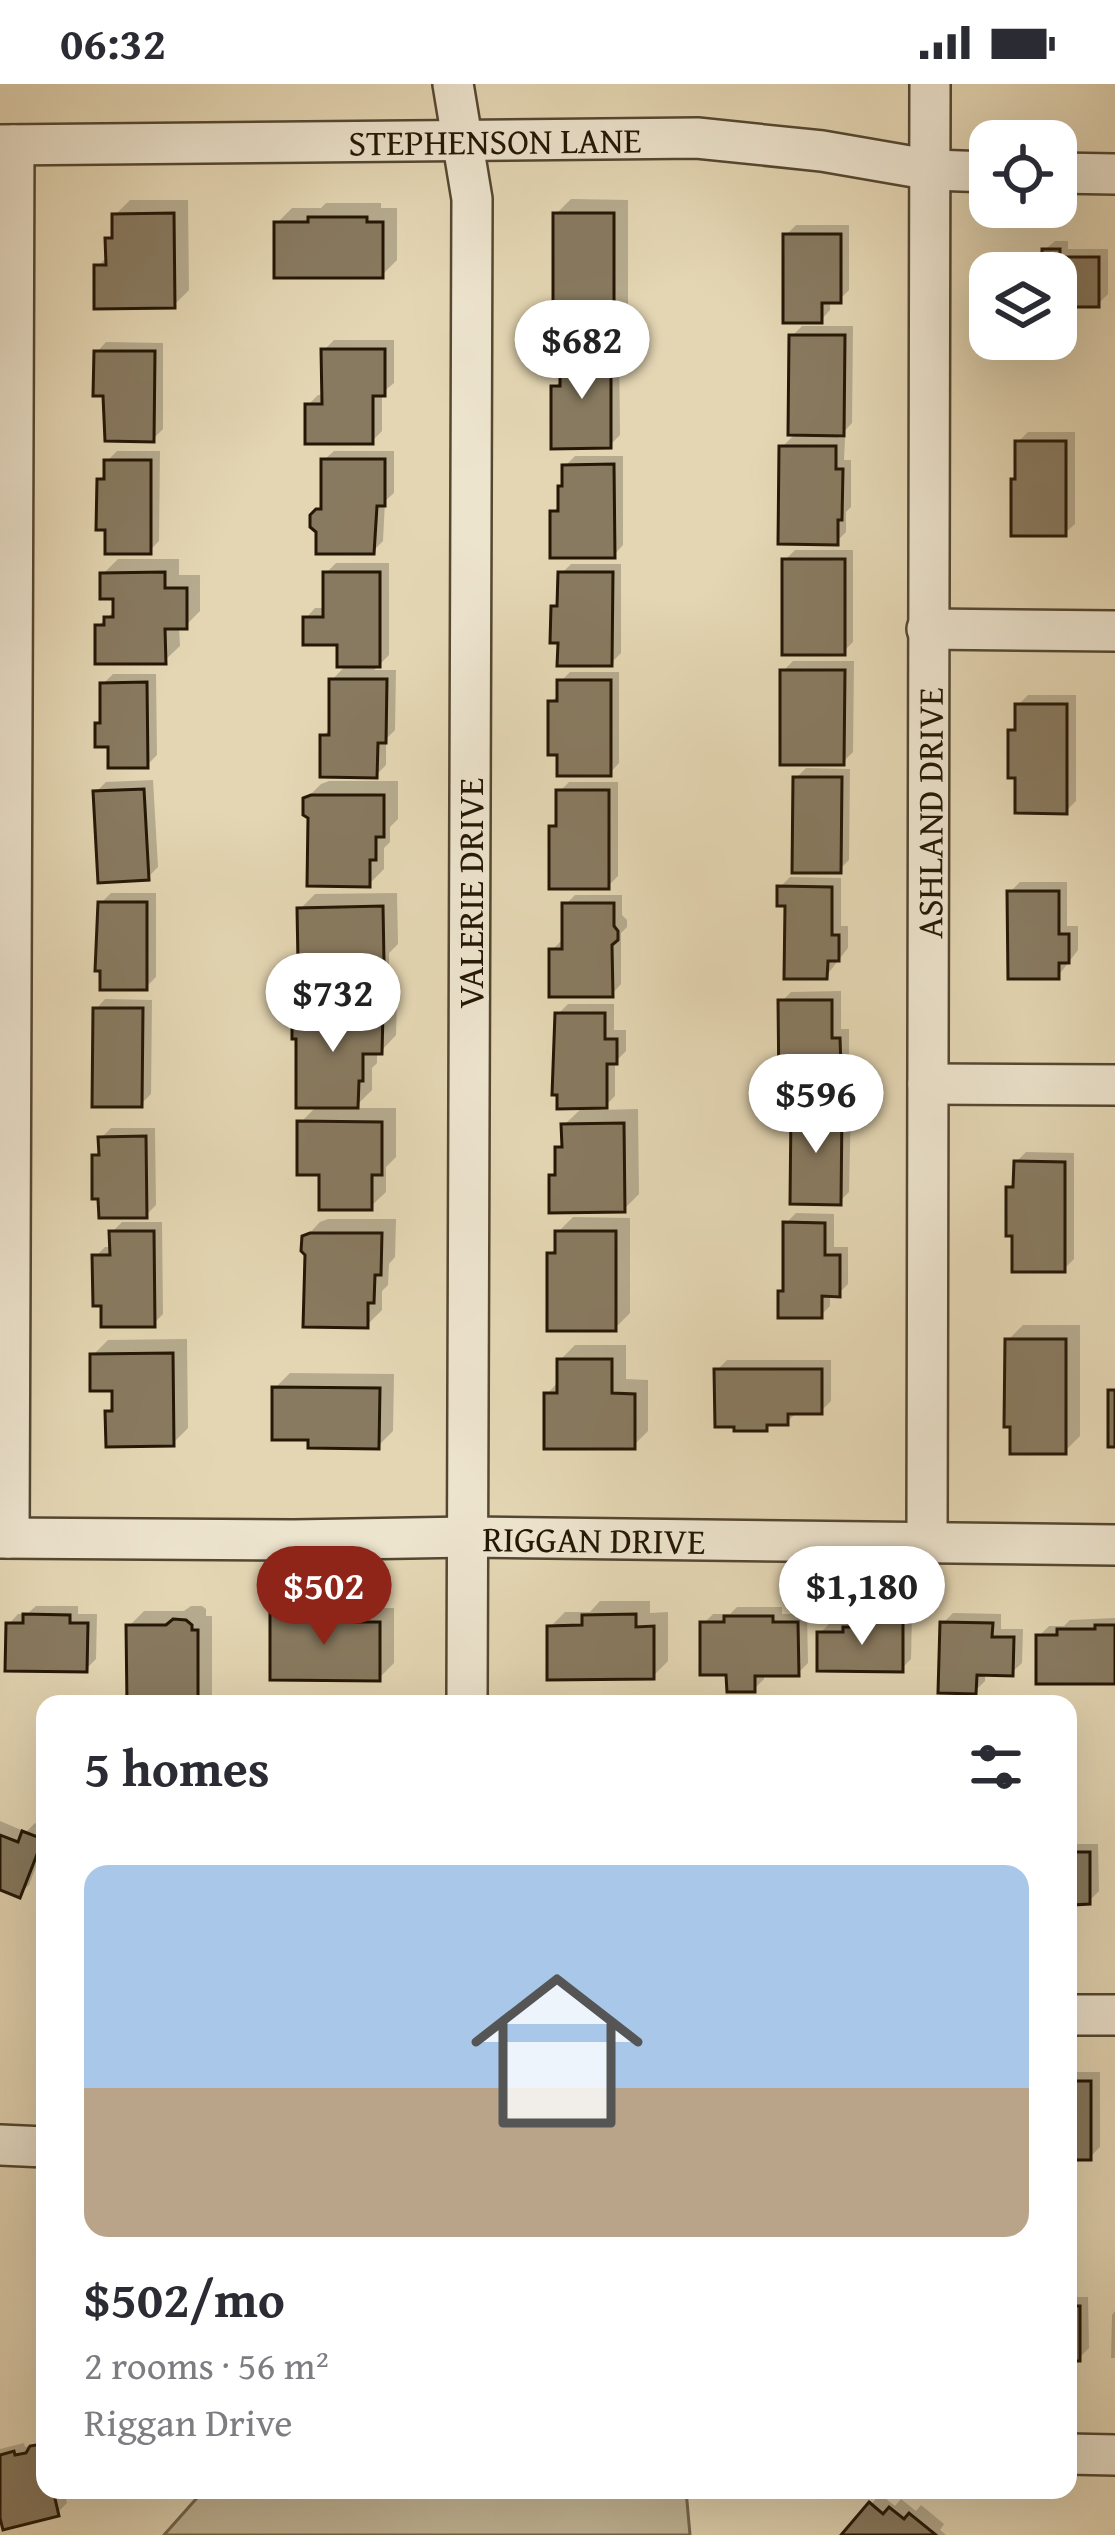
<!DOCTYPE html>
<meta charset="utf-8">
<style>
:root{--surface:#fff;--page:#f2f2f3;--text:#2b2b33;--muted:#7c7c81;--line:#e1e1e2;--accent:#8f2418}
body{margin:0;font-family:"Gentium Book Plus",serif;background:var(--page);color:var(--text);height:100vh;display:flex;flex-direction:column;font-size:45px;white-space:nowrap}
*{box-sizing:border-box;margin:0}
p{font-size:39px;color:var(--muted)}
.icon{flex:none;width:66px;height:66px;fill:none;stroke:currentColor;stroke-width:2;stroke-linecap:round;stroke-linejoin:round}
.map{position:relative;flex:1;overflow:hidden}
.sheet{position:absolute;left:36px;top:1611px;width:1041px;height:804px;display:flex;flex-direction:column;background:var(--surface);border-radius:24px;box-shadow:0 12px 48px #0002}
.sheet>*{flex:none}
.tools{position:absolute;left:969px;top:36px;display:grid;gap:24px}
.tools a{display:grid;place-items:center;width:108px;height:108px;border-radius:24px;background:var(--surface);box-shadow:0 12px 48px #0002;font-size:60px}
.price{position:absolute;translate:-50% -102px;padding:0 27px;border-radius:42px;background:#fff;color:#222;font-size:39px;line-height:78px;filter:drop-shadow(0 3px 6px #0008)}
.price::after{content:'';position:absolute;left:50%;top:72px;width:36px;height:27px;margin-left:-18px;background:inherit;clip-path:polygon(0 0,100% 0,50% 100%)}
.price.selected{background:var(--accent);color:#fff}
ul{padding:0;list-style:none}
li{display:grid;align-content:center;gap:24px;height:636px;padding:0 48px}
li+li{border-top:3px solid var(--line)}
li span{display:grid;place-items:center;height:372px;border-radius:24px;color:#555}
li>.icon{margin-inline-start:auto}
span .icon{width:216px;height:216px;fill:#fffc;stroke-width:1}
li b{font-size:51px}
h2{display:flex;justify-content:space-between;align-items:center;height:144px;padding:0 48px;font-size:51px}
.status{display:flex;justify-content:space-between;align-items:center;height:84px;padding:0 60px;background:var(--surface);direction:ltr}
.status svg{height:33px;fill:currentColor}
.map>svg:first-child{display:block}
.green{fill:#c3b696;stroke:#74664e;stroke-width:3}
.shadow{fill:#0003}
.building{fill:#887a60;stroke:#241706;stroke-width:3}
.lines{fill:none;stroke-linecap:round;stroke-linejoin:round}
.minor-casing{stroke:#544731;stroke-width:44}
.minor{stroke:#ede4ce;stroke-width:39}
.labels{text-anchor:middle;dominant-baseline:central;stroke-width:10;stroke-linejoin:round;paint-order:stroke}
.street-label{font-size:36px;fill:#241706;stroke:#ede4ce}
</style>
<div class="status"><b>06:32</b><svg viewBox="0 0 49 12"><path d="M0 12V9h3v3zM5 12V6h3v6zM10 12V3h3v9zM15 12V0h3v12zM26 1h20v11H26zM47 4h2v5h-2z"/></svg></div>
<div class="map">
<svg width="1115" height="2451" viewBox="0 0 1115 2451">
<rect width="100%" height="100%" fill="#e4d6b3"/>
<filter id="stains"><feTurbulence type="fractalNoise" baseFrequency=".00167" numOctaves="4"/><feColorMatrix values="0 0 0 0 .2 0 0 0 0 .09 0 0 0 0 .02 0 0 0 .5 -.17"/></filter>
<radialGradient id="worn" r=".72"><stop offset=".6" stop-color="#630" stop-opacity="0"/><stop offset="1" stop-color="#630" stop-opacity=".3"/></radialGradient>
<path class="green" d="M204,2406H686L690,2451H164Z"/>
<g class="shadow">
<path d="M571,115L628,116V224L613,239L562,220L556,130Z"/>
<path d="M130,116H188L189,206L174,221L97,183L109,171L108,155L115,148V131Z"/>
<path d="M326,119H381V124H397V176L382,191L277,139L292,124H321Z"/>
<path d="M796,141H849V206L839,216H830V226L821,236L786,151Z"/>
<path d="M1055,157H1068V165H1108V210L1098,220H1062V225L1056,230V189H1017V183L1026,173H1036Z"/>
<path d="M802,242H853L852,339L838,354H845L844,376H851V423L846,428V448L836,458L782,363L797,348L792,252Z"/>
<path d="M334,256H394V299L382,309V347L372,357L308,321L318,311H325L324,266Z"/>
<path d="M106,258L163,259V345L153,355L106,309L97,268Z"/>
<path d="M573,259H619L620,351L610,361L554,304L563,295V269Z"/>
<path d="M1028,348H1075V440L1065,449L1018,393V358Z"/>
<path d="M117,367H160L159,457L149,467L100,396L107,389V377Z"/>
<path d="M334,367H394V409L385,417L383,457L373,467L319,447L313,432L324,420V376Z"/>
<path d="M575,372H623V461L614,471L553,428L561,420L565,382Z"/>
<path d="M795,466H853V558L843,568L785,476Z"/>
<path d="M118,475H179V491H200V527L185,542H179L180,562L164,577L98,542L114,527L116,512L103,490Z"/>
<path d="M336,479H389V571L374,586H396L395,646L386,655V681L376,691L323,652L332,643V596L347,580L340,558L306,534L315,524H326V489Z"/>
<path d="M571,480H621V569L611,579L554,523L560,516L561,490Z"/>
<path d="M793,577H854L853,668L843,678L783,587Z"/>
<path d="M570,588H619V679L610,689L560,668L551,618L560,609V598Z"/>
<path d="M113,590H156L157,671L147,681L111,660L98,640L103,635V600Z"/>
<path d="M1028,611H1076V717L1066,727L1018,691L1011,647L1018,640V621Z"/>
<path d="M806,684L850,685L849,776L839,786L796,694Z"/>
<path d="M153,696L158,783L148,793L96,708L106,698Z"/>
<path d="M329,697H398V735L390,743V758L384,764V785L369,800L311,732L306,715L321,700Z"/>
<path d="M569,698H618V792L608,802L552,743L559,735V708Z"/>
<path d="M790,793L841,794V842H848V864L826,892L780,803Z"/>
<path d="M1020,798H1067V842H1078V866L1058,892L1010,808Z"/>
<path d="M111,809H156V893L146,903L101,819Z"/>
<path d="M397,809L398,860L389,869V894L370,913L397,914L396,951L381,967H377V979L372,984V1006L354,1024H396V1073L386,1083V1108L370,1123L322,1088L300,1039L318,1021L295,928L310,913H323V874L300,825L315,810Z"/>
<path d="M575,811H622V831L627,836V843L621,849V900L612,910L552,866L562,856L565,821Z"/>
<path d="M841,907V945H849V970L838,981L839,992L829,1002L781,918L791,908Z"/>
<path d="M105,915L152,916L151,1010L141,1020L96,925Z"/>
<path d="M568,920H614V946H626V967L615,978V1012L601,1026L638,1025L639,1110L624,1125L552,1092L558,1085V1064L565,1057L564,1041L584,1022L558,930Z"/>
<path d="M804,1015L851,1016L849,1108L839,1118L794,1025Z"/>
<path d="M111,1044H155L156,1121L146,1131L95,1072L101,1066V1054Z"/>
<path d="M1026,1068L1074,1069V1175L1064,1185L1009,1104L1016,1097V1078Z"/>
<path d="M796,1129L834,1130V1163H848V1200L838,1210H830V1222L821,1231L781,1208L786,1203V1139Z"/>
<path d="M573,1133L630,1134V1229L615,1244L550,1170L558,1162V1148Z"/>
<path d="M328,1135H396L395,1173L389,1180L388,1201L382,1207V1226L367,1241L305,1154L320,1138Z"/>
<path d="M122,1138H162L163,1230L153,1240L95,1173L105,1163H113L112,1148Z"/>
<path d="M1023,1241H1080V1352L1065,1367L1008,1256Z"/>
<path d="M187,1255L188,1344L173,1359L108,1328L115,1321V1304L93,1271L108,1256Z"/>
<path d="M575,1261H626V1295L648,1296V1347L633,1362L547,1310L560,1296V1276Z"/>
<path d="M727,1276H831V1317L821,1327H798L787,1338H772L766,1344L717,1286Z"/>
<path d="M290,1289L394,1290L393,1347L378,1362L311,1353L275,1304Z"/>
<path d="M288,1515H360V1524H394V1579L379,1594L273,1530Z"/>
<path d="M600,1517H650V1529L668,1528V1577L653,1592L550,1543L565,1528H590Z"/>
<path d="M36,1522H78V1530H97L96,1575L86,1585L9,1540L18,1530H27Z"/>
<path d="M191,1522H202L206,1525V1532H212V1617L209,1620H130L129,1542L144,1527H184Z"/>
<path d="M737,1523H782V1530H807L808,1579L798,1589H764V1595L754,1605L729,1588L703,1540L713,1530H730Z"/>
<path d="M864,1529L912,1530L911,1575L901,1585L820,1549L830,1539H850Z"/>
<path d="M953,1529L1001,1530V1545H1023L1022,1579L1012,1588H985V1597L975,1607L943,1539Z"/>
<path d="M1115,1534V1597L1039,1552L1049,1542H1064L1070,1536Z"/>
<path d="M0,1737L26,1748L35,1739L45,1743V1760L29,1801L19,1810L0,1803Z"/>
<path d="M1068,1760H1098L1099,1807L1089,1817H1078L1072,1823H1068Z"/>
<path d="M1068,1988H1100V2063L1090,2073H1068Z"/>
<path d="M1068,2213H1088L1089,2264L1079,2274H1068Z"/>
<path d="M1115,2227V2274H1111L1112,2231Z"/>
<path d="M45,2353V2406H64L67,2419L57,2429L0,2422V2365L24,2359L25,2363L36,2360Z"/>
<path d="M880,2410L895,2422L901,2415L916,2427L921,2421L944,2440L940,2446L946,2451H845Z"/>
</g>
<g class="building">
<path d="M174,129L175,224L94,225V181H106L105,154H112V130Z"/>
<path d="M553,129H614V242H559V223H553Z"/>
<path d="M308,133H367V138H383V194H274V138H308Z"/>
<path d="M783,150H841V219H822V239H783Z"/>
<path d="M1042,165H1060V173H1099V223H1056V189H1014V181H1031V173H1042Z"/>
<path d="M789,251H845L844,352L788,351Z"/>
<path d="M321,265H385V312H373V360H305V320H322Z"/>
<path d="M94,267H155L154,358L105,357L103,312H93Z"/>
<path d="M611,267V364L551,365V302H560V268Z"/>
<path d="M1015,357H1066V452H1011V395H1015Z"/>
<path d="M779,362H836V385H843L842,436H838V461L778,460Z"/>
<path d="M321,375H385V422H377L374,470H316V448L310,443V431L316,425H321Z"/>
<path d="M104,376H151V470H105V446H96L97,395H104Z"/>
<path d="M614,380L615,474H550V427H558V402H562V381Z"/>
<rect x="782" y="475" width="63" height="96"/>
<path d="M165,488V504H187V545H165L166,580H95V541H104V533H113V515H100V489Z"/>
<path d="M323,488H380V583H337V561H303V533H323Z"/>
<path d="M558,488H613L612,582H557L558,559H550L551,522H557Z"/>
<path d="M780,586H845L844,681H780Z"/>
<path d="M329,595H387L386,659H378L377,694L320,693V651H329Z"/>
<path d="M557,596H611V692H557V671H548V617H557Z"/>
<path d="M147,598L148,684H108V663H95V639H100V599Z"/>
<path d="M1015,620H1067V730L1015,729V694H1008V646H1015Z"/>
<path d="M793,693H842L841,789H792Z"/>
<path d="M144,705L149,796L98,799L93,707Z"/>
<path d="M556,706H609V805H549V742H556Z"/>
<path d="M311,711H384V753H376V776H370V803L307,802L308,734L303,731V714Z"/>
<path d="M777,802L832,803V851H839V877H828L827,895H784L785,822H777Z"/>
<path d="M1007,807H1059V850H1069V879H1059V895H1008Z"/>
<path d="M98,818H147V906H100V887H95Z"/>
<path d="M562,819H614V842L618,847V856L612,861L613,913H549V865H562Z"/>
<path d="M383,822L384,878L375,879V912L320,913V877H298L297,824Z"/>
<path d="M778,916H832V954H840L841,983H829L830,1005L779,1006Z"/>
<path d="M93,924H143L142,1023H92Z"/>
<path d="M292,927H383L382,970H363V997H359L358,1024H296V955H292Z"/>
<path d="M555,929H605V955H617V980H607V1024L557,1025V1011H552Z"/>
<path d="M791,1024L842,1025L841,1121L790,1120Z"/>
<path d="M297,1037L382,1038V1091H372V1126H319V1091H297Z"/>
<path d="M624,1039L625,1128L549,1129V1091H555V1063H562L561,1040Z"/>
<path d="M146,1052L147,1134H99L98,1115H92V1071H99L98,1053Z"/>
<path d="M1014,1077L1065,1078V1188H1012V1152H1006V1103H1013Z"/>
<path d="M783,1138L825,1139V1171H840V1213L822,1212V1234H778V1207H783Z"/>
<path d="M109,1147H154L155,1243H101V1222H93L92,1171H110Z"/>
<path d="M555,1147H616V1247H547V1169H555Z"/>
<path d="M310,1149H382L381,1191H375L374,1219H368V1244L303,1243L305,1171L301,1167L302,1152Z"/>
<path d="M1005,1255H1066V1370H1010V1343H1004Z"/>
<path d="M173,1269L174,1362L106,1363L105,1327H112V1307H90V1270Z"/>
<path d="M557,1275H612V1309L635,1310V1365H544V1309H557Z"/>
<path d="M714,1285H822V1330H788V1341H767V1347H734V1343H715Z"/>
<path d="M272,1303L380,1304L379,1365L308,1364V1356H272Z"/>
<rect x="1108" y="1306" width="7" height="57"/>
<path d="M270,1529H346V1538H380V1597L270,1596Z"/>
<path d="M23,1530L70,1531V1539H88L87,1588L5,1587L6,1539H23Z"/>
<path d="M636,1530V1543L654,1542V1595L547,1596V1542L582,1541V1531Z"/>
<path d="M724,1532H773V1538H798L799,1592H755V1608H727L726,1591H700V1538H724Z"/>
<path d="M173,1535L186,1536L192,1541V1546H198V1620H127L126,1541H166Z"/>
<path d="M851,1538H903V1588L817,1587V1548H843V1543H851Z"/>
<path d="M940,1538L993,1539L992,1553H1014L1013,1592L977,1591L976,1610L938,1609Z"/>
<path d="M1095,1541H1115V1600H1036V1551H1057V1545H1095Z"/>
<path d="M22,1747L43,1755L20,1814L0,1806V1751L18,1758Z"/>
<path d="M1068,1768H1090V1820L1073,1821V1826H1068Z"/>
<rect x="1068" y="1997" width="23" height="79"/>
<rect x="1068" y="2222" width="12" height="55"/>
<path d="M36,2361L43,2365L45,2406H53L59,2432L3,2446L0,2434V2371L14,2367L15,2371L26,2369L30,2362Z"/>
<path d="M869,2418L883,2430L889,2423L904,2435L909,2429L936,2451H841Z"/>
</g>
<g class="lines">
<defs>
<g id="minor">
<path d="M453,0L472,115L467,1620"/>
<path id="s1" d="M0,61L697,54L822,67L932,86L990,88"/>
<path d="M1056,89L1115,90"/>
<path d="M927,545L1115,547"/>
<path d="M928,1000L1115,1001"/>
<path id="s2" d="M0,1454L294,1456L468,1453L1115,1461"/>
<path d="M9,1454L14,61"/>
<path id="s3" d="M927,1458L930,0"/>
<path d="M1068,1931H1115"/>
<path d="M0,2061L45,2063"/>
<path d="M1068,2370L1115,2371"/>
</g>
</defs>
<use href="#minor" class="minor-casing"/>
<use href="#minor" class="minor"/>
</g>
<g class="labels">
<g class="street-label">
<text stroke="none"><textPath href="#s1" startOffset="495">STEPHENSON LANE</textPath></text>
<text stroke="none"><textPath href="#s3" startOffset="729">ASHLAND DRIVE</textPath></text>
<text transform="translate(469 809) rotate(-90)">VALERIE DRIVE</text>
<text stroke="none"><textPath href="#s2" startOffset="594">RIGGAN DRIVE</textPath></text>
</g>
</g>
<rect width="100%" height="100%" filter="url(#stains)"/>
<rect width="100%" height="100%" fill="url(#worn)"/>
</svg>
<div class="tools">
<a><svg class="icon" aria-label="locate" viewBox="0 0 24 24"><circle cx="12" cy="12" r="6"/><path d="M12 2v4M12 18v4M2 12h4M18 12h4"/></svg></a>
<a><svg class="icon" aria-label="layers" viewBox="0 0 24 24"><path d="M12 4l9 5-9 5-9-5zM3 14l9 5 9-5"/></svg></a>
</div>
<b class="price" style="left:582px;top:318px">$682</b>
<b class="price" style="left:333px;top:971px">$732</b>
<b class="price" style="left:816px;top:1072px">$596</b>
<b class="price selected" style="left:324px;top:1564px">$502</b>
<b class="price" style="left:862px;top:1564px">$1,180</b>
<section class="sheet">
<h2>5 homes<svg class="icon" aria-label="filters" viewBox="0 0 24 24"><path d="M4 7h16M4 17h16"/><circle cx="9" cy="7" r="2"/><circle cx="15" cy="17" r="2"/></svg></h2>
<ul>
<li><span style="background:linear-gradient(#a9c7e8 60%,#b9a48a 0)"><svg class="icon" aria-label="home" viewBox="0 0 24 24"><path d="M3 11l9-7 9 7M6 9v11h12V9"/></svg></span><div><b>$502/mo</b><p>2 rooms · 56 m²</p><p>Riggan Drive</p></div></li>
</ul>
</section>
</div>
